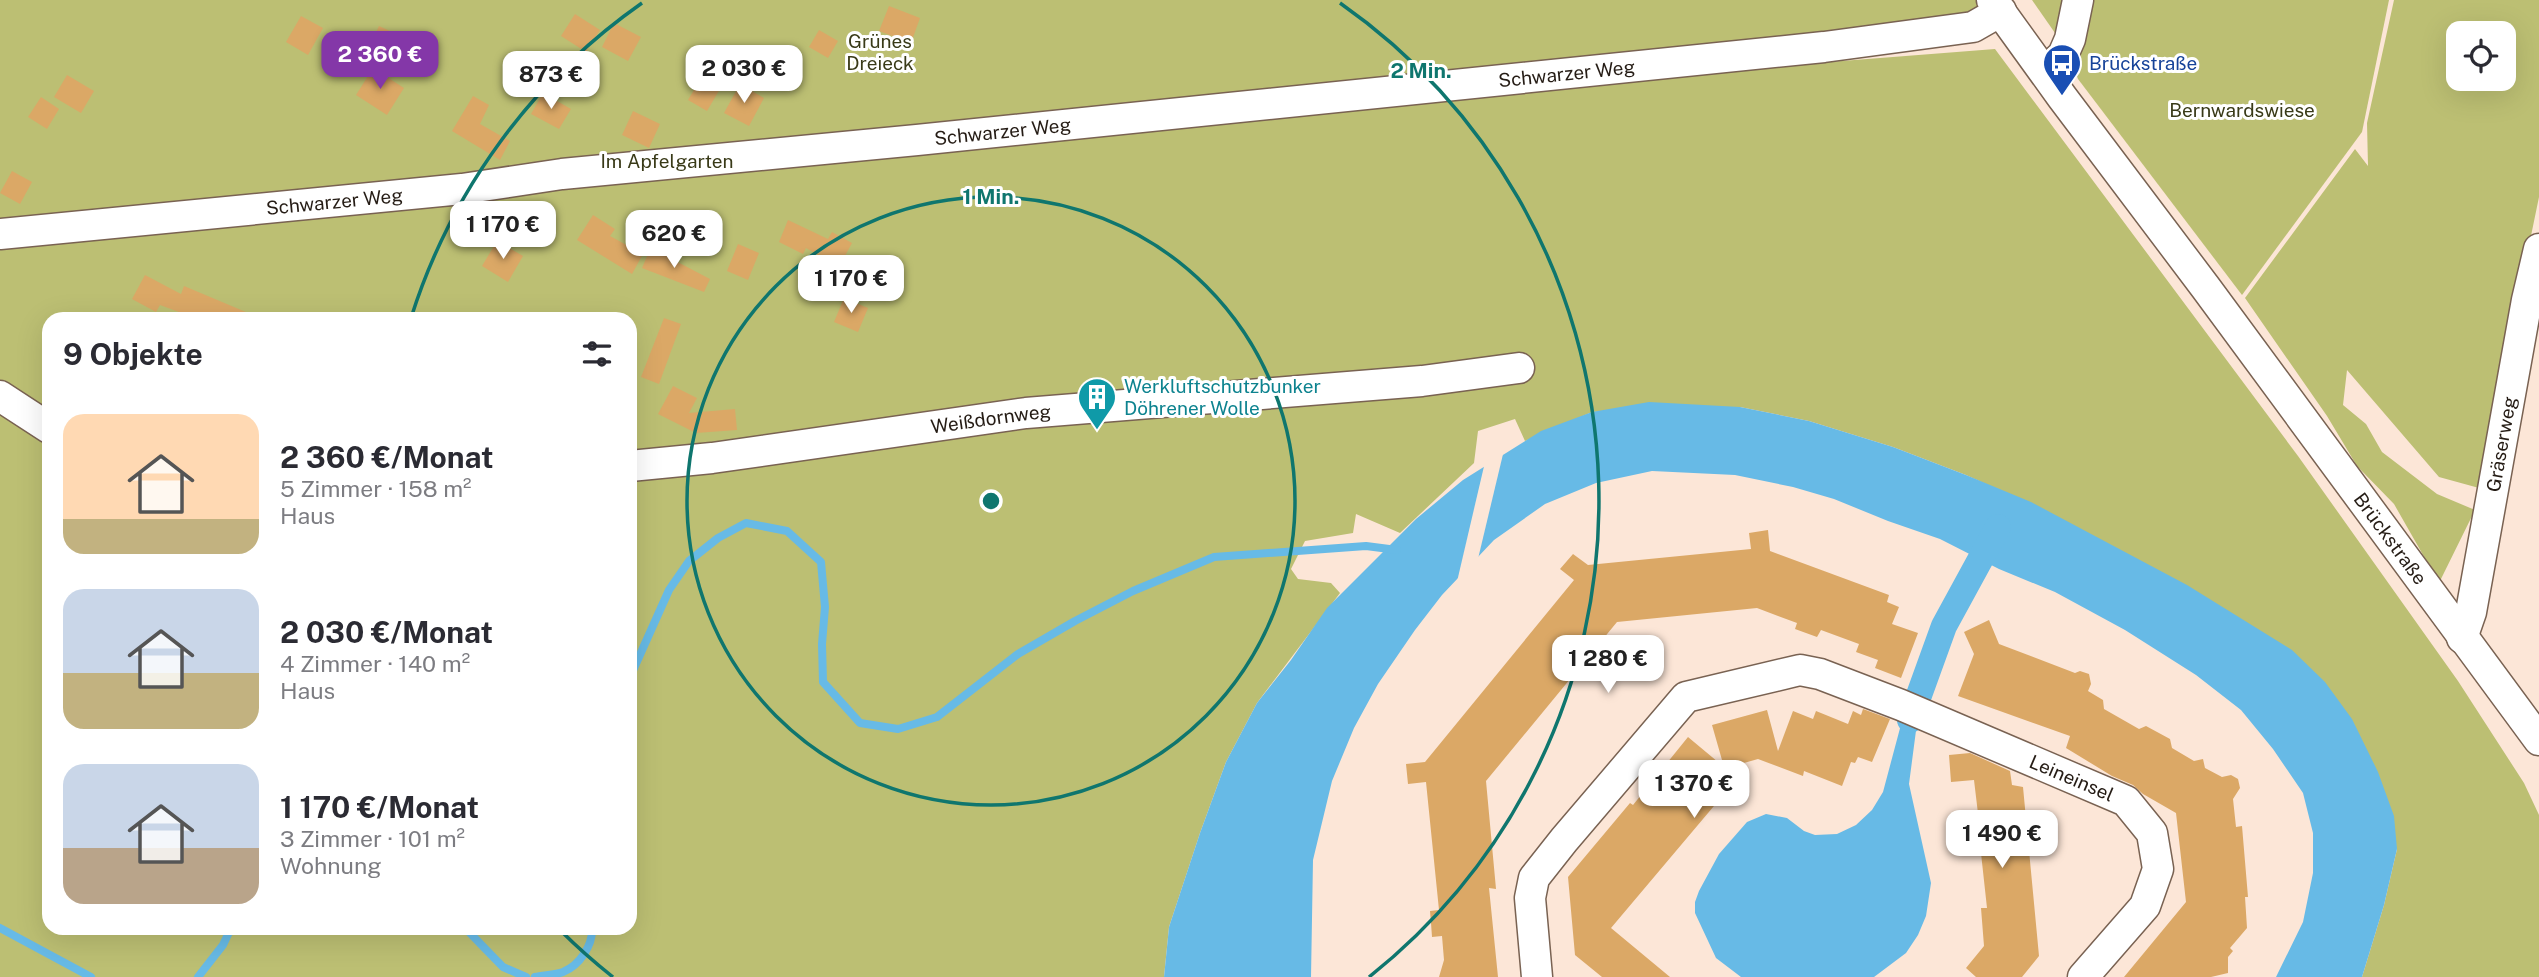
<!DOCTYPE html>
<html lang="de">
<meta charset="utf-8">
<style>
:root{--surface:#fff;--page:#f2f2f3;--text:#2b2b33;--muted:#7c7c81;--accent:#8437a8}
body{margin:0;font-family:"Public Sans",sans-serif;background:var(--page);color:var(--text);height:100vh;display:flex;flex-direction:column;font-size:26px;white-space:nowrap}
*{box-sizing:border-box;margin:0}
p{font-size:23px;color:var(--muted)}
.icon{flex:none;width:38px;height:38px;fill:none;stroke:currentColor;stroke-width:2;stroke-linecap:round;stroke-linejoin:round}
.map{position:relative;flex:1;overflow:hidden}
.panel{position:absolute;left:42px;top:312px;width:595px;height:623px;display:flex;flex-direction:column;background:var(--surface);border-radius:21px;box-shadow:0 7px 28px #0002}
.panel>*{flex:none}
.controls{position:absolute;left:2446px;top:21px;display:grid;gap:14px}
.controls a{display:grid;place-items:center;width:70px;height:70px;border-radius:14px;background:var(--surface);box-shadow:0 7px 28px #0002;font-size:35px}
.price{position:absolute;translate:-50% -60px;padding:0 16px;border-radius:14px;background:#fff;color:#222;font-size:23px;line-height:46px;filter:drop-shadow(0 2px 4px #0008)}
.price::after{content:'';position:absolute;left:50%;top:42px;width:21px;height:16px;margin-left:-10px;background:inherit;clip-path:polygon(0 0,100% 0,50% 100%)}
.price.current{background:var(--accent);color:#fff}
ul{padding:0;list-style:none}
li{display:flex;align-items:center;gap:21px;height:175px;padding:0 21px}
li span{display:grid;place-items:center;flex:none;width:196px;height:140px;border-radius:21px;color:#555}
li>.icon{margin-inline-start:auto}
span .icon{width:84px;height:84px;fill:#fffc;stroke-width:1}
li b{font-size:30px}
h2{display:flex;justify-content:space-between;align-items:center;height:84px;padding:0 21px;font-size:30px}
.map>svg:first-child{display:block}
.green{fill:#bcbf73;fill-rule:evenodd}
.water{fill:#67bae6}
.pier{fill:#fce6d7}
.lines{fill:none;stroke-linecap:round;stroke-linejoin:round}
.stream{stroke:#67bae6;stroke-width:8}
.canal{stroke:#67bae6;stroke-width:26}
.building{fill:#dba866}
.minor-casing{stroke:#796252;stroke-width:33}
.minor{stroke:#fff;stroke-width:30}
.ring{fill:none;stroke:#0f766e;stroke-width:3.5}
.labels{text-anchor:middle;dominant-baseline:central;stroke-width:6;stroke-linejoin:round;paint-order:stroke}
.park-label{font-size:19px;fill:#393a18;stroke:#fff}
.transit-label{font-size:19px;fill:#164399;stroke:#fff;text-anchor:start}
.street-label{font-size:19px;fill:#251c15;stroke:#fff}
.culture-label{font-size:19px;fill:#0d838f;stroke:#fff;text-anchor:start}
.centre{fill:#0f766e;stroke:#fff;stroke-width:3.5}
.ring-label{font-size:21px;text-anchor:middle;font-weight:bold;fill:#0f766e;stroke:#fff;stroke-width:6;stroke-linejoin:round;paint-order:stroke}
</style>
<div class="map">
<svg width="2539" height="977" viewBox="0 0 2539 977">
<rect width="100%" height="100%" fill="#fce6d7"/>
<g class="green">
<path d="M0,0H1992L1971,20L1473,90L1995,49L2298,456L2458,681L2524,783L2539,815V977H2362L2384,905L2397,849L2028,503L1966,475L1893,447L1809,421L1740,407L1592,412L1525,441L1515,419L1478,431L1474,463L1400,533L1356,514L1353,533L1305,541L1291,569L1298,579L1331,583L1340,593L1257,703L1226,762L1200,833L1169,927L1164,977H0ZM49,318H630V928H49Z"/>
<path d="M2032,0H2062L2055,33Z"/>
<path d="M2068,0H2389L2362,132L2242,295L2078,79L2061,37Z"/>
<path d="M2394,0H2539V197L2479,488L2439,477L2347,370L2343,405L2366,424L2382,452L2437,494L2475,510L2439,583L2394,504L2357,466L2327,416L2245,298L2355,149L2368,166L2367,123ZM2459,33H2504V79H2459Z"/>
</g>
<g class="water">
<path d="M1649,402L1740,407L1809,421L1893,447L1966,475L2031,502L2187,585L2292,650L2325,682L2352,719L2378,772L2394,816L2397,849L2384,905L2362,977H2276L2303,922L2313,873V833L2303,793L2273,749L2241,710L2196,675L2125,630L2055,592L1999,569L1940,539L1888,521L1834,499L1793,487L1735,475L1652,471L1596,483L1545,504L1494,540L1442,595L1415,630L1378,684L1354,728L1332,781L1313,860L1311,977H1164L1169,927L1200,833L1226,762L1257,703L1291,660L1327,608L1416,519L1463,480L1541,431L1592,412Z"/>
<path d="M1903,717L1917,723L1909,784L1931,883L1926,916L1918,935L1906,953L1874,977H1741L1716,958L1695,913V902L1699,891L1719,854L1747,822L1766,814L1787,818L1804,831L1815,835L1837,834L1856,825L1872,810L1883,792Z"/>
</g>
<path class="pier" d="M1504,450L1477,563L1456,586L1485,462Z"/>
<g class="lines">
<g class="stream">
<path d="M630,677L669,590L689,561L718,538L746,523L787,531L821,562L825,607L822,644L823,682L860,723L898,729L937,717L1018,654L1075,621L1133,591L1214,557L1366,546L1397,550"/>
<path d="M0,928L91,977"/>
<path d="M465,928L503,967L526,977"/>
<path d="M198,977L223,945L231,928"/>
<path d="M535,977C543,975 555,975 563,972C580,965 593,945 592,928"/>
</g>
<path class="canal" d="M1910,720L1944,626L1998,527"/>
</g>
<g class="building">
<path d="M889,6L920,18L911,43L879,31Z"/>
<path d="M575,14L600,30L586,52L561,36Z"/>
<path d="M301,16L323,28L308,55L286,42Z"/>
<path d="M614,23L641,37L628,61L602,47Z"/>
<path d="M379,26L401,36L387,64L366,53Z"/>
<path d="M819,30L838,41L828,58L809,47Z"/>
<path d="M373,68L404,88L387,115L356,95Z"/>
<path d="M67,75L94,91L81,113L54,97Z"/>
<path d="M701,78L720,89L707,111L688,100Z"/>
<path d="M740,84L764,98L749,126L724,113Z"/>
<path d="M543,93L571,109L559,129L531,114Z"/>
<path d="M473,96L489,105L480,124L510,141L500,160L452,131Z"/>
<path d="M41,97L59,109L47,129L28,117Z"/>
<path d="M633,111L660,124L649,148L622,135Z"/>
<path d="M12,171L32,182L20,204L0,193Z"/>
<path d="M593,215L615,229L610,236L643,254L632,274L577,240Z"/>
<path d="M788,220L828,239L832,232L852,243L839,267L806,248L803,254L779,242Z"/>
<path d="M497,241L523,256L508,282L482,266Z"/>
<path d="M738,244L759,253L748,280L727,271Z"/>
<path d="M651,247L669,255L668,257L710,279L704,292L642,268Z"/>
<path d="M145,275L181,294L184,286L260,318H195L160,305L156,312L132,299Z"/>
<path d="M844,298L868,308L858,332L834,322Z"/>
<path d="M664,318L681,324L659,384L641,377Z"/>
<path d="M673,386L697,398L689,413L735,409L737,430L696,433L658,414Z"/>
<path d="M1768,530L1770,551L1889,595L1887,602L1899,607L1892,624L1918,633L1901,678L1875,668L1878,660L1856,652L1859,644L1821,630L1817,637L1795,629L1797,623L1757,608L1617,622L1486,781L1496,889L1489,888L1498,977H1439L1444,960L1442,936L1432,937L1431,923L1430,911L1439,910L1426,782L1408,784L1406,764L1425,762L1574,580L1560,569L1573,554L1588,565L1751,549L1749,533Z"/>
<path d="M1989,620L1999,644L2075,673L2080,671L2089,674L2091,684L2088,691L2103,700L2104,709L2139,729L2146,726L2170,739L2172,748L2194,761L2203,759L2205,768L2222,777L2231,775L2238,779L2240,788L2233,799L2236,827L2242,826L2248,897H2245L2247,928L2230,948L2233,951L2228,957V973L2211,977H2124L2186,902L2176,813L2143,794L2133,785L2112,776L2066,748L2070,736L1958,696L1974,654L1964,632Z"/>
<path d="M1863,709L1890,719L1872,762L1858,757L1855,763L1851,762L1842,786L1804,771L1803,776L1758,759L1712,772L1730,787L1611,928L1670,977H1602L1575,955L1568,877L1630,803L1633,805L1688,737L1724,767L1712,725L1767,710L1778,751L1793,711L1813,719L1816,711L1848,724L1853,711L1861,715Z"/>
<path d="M1970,753L2010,771L2012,785L2023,787L2039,956L2022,977H1976L1966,968L1984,946L1981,908H1987L1980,844L1975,845L1972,822H1979L1974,780L1951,782L1949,755Z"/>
</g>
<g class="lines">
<defs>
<g id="minor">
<path id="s1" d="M1992,0L2062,97L2206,288L2539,740"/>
<path d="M2045,72L2063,55L2070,39L2078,0"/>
<path id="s2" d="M0,234L462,189L562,174L917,140L1824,47L1973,27L2001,11"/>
<path d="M0,396L49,428"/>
<path id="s3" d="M630,466L712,458L1026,413L1422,381L1519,368"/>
<path id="s4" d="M2462,638L2471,612L2527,300L2539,249"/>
<path id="s5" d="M1537,977L1530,898L1534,878L1564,840L1686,697L1800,670L1820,674L1901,705L2126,801L2152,833L2158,869L2145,906L2083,977"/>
</g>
</defs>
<use href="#minor" class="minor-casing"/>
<use href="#minor" class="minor"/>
</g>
<g class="ring">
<circle cx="991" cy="501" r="304"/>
<path d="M613 977A608 608 0 0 1 561 931M411 318A608 608 0 0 1 642 3M1340 3A608 608 0 0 1 1369 977"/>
</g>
<defs>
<symbol id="bus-pin" viewBox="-11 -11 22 30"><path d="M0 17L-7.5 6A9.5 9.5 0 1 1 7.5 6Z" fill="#1a4fb4" stroke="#fff"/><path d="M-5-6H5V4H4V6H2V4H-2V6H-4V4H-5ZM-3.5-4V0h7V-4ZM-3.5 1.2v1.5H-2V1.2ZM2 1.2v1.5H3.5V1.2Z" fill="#fff"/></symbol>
<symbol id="building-pin" viewBox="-11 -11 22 30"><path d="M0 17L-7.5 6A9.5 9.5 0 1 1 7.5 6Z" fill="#0f9aa8" stroke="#fff"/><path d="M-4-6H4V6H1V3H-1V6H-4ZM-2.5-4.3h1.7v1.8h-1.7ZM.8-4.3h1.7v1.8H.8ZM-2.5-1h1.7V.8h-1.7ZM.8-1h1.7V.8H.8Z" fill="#fff"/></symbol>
</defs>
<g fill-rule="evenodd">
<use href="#bus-pin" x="2040" y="41" width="44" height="60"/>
<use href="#building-pin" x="1075" y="375" width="44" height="60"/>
</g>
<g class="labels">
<g class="park-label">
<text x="880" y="41">Grünes<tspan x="880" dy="22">Dreieck</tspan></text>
<text x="2242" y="110">Bernwardswiese</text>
<text x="667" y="161">Im Apfelgarten</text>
</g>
<g class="transit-label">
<text x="2089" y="63">Brückstraße</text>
</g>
<g class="street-label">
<text stroke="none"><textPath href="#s2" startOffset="1575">Schwarzer Weg</textPath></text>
<text stroke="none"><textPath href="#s2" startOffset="1008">Schwarzer Weg</textPath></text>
<text stroke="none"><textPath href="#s2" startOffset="336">Schwarzer Weg</textPath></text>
<text stroke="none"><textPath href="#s3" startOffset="364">Weißdornweg</textPath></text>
<text stroke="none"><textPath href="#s4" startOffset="198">Gräserweg</textPath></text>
<text stroke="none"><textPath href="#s1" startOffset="670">Brückstraße</textPath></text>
<text stroke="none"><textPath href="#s5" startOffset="746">Leineinsel</textPath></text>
</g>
<g class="culture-label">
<text x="1124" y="386">Werkluftschutzbunker<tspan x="1124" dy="22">Döhrener Wolle</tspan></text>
</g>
</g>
<circle cx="991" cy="501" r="10" class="centre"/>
<g class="ring-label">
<text x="1421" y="78">2 Min.</text>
<text x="991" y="204">1 Min.</text>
</g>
</svg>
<div class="controls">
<a><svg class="icon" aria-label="locate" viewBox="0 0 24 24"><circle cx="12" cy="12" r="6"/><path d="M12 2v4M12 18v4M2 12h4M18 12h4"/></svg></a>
</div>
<b class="price current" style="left:380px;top:91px">2 360 €</b>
<b class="price" style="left:744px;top:105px">2 030 €</b>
<b class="price" style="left:551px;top:111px">873 €</b>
<b class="price" style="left:503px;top:261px">1 170 €</b>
<b class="price" style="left:674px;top:270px">620 €</b>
<b class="price" style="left:851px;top:315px">1 170 €</b>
<b class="price" style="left:1608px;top:695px">1 280 €</b>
<b class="price" style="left:1694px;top:820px">1 370 €</b>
<b class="price" style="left:2002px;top:870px">1 490 €</b>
<section class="panel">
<h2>9 Objekte<svg class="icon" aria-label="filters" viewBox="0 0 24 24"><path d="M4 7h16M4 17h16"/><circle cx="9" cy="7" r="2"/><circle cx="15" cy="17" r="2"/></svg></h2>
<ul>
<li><span style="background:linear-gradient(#ffd9b3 75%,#c2b280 0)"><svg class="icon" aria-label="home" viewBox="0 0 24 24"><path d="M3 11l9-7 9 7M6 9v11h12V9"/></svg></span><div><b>2 360 €/Monat</b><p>5 Zimmer · 158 m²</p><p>Haus</p></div></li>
<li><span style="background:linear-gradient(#c9d6e8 60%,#c2b280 0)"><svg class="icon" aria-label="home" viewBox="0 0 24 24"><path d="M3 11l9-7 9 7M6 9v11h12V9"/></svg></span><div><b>2 030 €/Monat</b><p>4 Zimmer · 140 m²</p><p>Haus</p></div></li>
<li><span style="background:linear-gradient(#c9d6e8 60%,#b9a48a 0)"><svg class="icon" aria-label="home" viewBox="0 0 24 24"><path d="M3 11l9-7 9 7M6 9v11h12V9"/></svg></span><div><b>1 170 €/Monat</b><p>3 Zimmer · 101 m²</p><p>Wohnung</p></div></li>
</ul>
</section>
</div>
